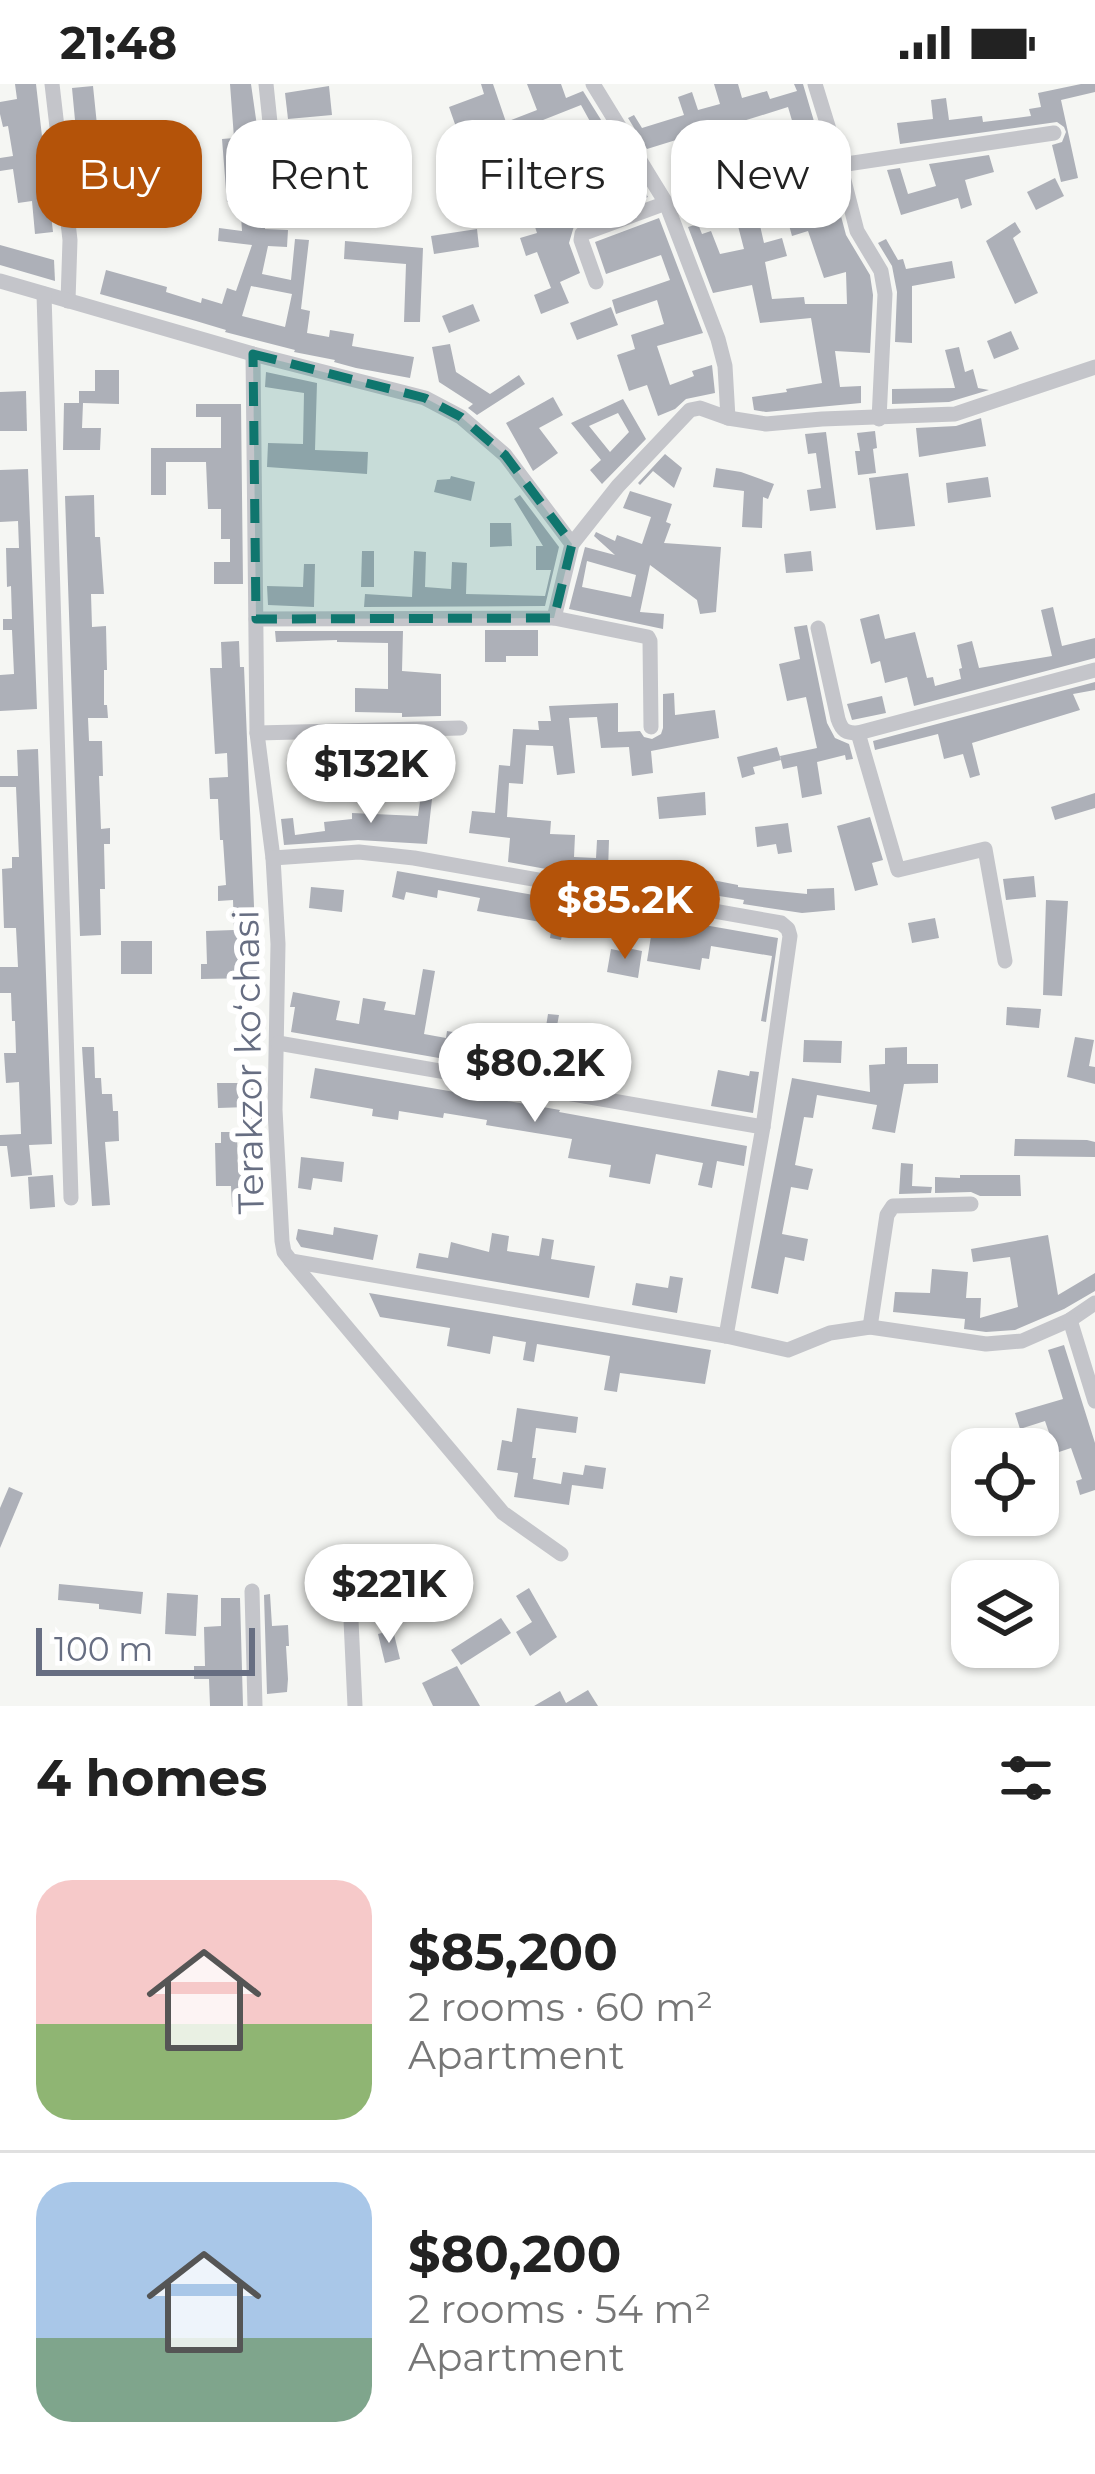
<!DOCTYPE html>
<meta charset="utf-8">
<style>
:root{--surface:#fff;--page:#f6f6f6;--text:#222;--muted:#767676;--line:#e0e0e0;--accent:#b45309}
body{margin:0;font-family:Montserrat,sans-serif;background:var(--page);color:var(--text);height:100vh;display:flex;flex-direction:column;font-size:45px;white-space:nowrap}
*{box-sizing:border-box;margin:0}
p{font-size:39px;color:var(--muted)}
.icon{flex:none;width:66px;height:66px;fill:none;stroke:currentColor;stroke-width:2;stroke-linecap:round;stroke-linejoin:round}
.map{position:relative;height:1622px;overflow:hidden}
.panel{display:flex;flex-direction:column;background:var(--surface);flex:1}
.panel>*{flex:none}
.banner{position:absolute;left:36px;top:36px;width:1023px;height:108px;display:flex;gap:24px}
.buttons{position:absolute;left:951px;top:1344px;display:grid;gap:24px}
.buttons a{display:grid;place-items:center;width:108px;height:108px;border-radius:24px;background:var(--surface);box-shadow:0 3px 9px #0004;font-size:60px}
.scale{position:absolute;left:36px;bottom:30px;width:219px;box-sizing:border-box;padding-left:12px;border:6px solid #676e82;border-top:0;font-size:33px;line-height:42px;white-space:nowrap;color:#676e82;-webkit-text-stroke:9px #fff;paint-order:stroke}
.price{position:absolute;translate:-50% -102px;padding:0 27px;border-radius:42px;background:#fff;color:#222;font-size:39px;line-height:78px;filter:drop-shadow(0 3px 6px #0008)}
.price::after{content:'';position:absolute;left:50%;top:72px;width:36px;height:27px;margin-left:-18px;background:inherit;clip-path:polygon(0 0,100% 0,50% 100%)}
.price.on{background:var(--accent);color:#fff}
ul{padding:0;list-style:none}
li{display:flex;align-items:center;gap:36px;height:300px;padding:0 36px}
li+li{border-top:3px solid var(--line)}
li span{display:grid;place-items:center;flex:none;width:336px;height:240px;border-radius:36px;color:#555}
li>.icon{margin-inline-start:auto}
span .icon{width:144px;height:144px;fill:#fffc;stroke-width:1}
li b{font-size:51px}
h2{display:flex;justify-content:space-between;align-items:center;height:144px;padding:0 36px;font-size:51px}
.pill{padding:0 42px;border-radius:36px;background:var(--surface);box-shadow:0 3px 9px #0004;font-size:42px;line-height:108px}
.pill.on{background:var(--accent);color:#fff}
.status{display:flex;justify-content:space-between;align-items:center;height:84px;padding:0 60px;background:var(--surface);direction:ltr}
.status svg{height:33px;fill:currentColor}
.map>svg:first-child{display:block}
.building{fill:#adb0b8;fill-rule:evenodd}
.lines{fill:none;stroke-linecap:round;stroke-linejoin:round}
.minor{stroke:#c4c5ca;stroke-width:15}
.marked{fill:#0f766e;fill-opacity:0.2;stroke:#0f766e;stroke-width:9;stroke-dasharray:24 15;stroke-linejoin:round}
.labels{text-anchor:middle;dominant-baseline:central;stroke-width:12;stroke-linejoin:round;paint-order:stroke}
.street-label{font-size:36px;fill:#676e82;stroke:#fff}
</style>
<div class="status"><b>21:48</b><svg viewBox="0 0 49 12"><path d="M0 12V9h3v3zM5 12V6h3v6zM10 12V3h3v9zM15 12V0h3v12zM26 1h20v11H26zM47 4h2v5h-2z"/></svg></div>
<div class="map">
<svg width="1095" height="1622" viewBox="0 0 1095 1622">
<rect width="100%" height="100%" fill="#f5f6f3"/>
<g class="building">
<path d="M15,0H36L53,148L35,150L32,117L18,119L13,85L0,87V74L13,72L8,42L3,43L0,30V18L17,15Z"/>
<path d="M230,0H251L263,84L265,145L288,146L287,163L268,162L262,190L291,196L295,155L309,156L301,225L310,227L307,249L329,253L330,246L354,250L352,262L414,273L410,294L356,284L334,278L335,276L294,268L295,266L225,248L226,246L196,237L100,210L106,186L167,203L166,208L201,219L202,214L222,220L227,204L236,207L252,161L218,157L219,144L242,147L240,117L227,118L222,55L234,54ZM251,202L292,210L285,243L242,232Z"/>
<path d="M481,0H493L506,38L537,26L527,0H561L566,14L583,7L608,47L598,52L581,21L538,38L556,88L543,92L529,54L484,70L472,37L456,43L449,23L484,10Z"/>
<path d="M714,0H738L742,14L767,7L770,15L797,7L794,0H803L821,61L801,67L788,23L740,38L743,45L707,56L705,47L647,65L628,34L634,31L642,44L684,31L678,13L692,8L698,26L720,20Z"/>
<path d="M1081,0H1095V8L1061,16L1078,94L1061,98L1052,61L1062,58L1066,48L1064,43L1057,38L900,60L897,39L933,35L931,16L946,14L949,36L982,32L983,38L1031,32L1029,25L1041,23L1038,9Z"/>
<path d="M93,2L97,41L102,40L104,68L118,66L119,75L162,71L163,82L116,87L114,130L79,128L81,100L72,4Z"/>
<path d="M329,2L332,31L288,35L285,9Z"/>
<path d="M607,55L619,80L626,76L648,113L574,142L569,159L580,189L560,198L569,219L541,230L534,211L551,204L537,168L526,172L520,154L537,149L531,131L570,118L556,82Z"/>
<path d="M344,71L348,105L292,111L288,77Z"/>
<path d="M989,71L994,88L965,96L972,121L961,125L958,114L901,131L887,86L900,84L908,110L936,102L929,80Z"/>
<path d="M1055,94L1064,112L1036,126L1027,108Z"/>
<path d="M833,102L846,151L870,191L873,211L870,269L835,267L840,303L861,302V319L766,328L754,326L752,313L787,308L786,305L822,299L811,234L760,239L752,201L713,209L688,143L698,140L702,150L711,147L720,170L744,165L738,142L759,137L764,159L782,154L787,172L765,178L772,215L804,213L805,220H847L846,188L824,194L808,147L792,152L787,134L831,122L826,104Z"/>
<path d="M659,134L703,249L657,262L670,301L694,292L692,287L712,281L715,309L686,315L675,325L658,332L647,301L629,307L617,271L635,265L631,251L664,240L657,216L616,230L612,216L670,196L661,171L606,190L595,158Z"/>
<path d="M1015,138L1021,148L1013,154L1038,209L1015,220L986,157Z"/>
<path d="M477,145L479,163L434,170L431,152Z"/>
<path d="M886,155L898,176L903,175L906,185L952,177L955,194L912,202V259L895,258L897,208L892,182L878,159Z"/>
<path d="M345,157L423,164L420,238H404L406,180L344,175Z"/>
<path d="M0,161L54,176L55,197L0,181Z"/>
<path d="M473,220L480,237L449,249L442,232Z"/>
<path d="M611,223L618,241L577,256L570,239Z"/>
<path d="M1011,247L1019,265L994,275L987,257Z"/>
<path d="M450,260L456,288L490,310L519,291L525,300L477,331L468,324L473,320L439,298L432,263Z"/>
<path d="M959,263L965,288L973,285L978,304L989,306L949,318L892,320V305L955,304L945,266Z"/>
<path d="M95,286H119V320L83,319L82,344H101L100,366H63L64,319H79V307H95Z"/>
<path d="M266,288L317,299L315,366L368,368L367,390L267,383L268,359L303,360L304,309L265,303Z"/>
<path d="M26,307L27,347H0V308Z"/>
<path d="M553,313L563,331L539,344L558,369L533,387L506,339Z"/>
<path d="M623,315L646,355L602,400L590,386L601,376L571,339ZM618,329L629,348L610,368L589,342Z"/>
<path d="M196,320H241L243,500H214V478H230V455H221V425H208L206,378H166V411H151V364H221V333H196Z"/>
<path d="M981,334L986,362L919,373L916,344L956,342Z"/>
<path d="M875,347L877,364L873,365L876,389L858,391L855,367H860L857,349Z"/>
<path d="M826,348L836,424L810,427L807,406L821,404L816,369L808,370L805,350Z"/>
<path d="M665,370L682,384L674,404L653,387L640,401L638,399Z"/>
<path d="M716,384L741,388L774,400L768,415L763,413L762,444L742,443L744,407L713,403Z"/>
<path d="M28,385L37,625L0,627V591L14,590L12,546H3V535H12L11,502L7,503L6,464H19L18,437L0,438V386Z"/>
<path d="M908,389L915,442L876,446L869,394Z"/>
<path d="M451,392L475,398L471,417L434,408L437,396L450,395Z"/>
<path d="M988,393L991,413L948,419L946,399Z"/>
<path d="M630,407L672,420L666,438L671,440L664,459L721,463L716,528L700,530L697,516L650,481L640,528L664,530L663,545L569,525L585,463L615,471L594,452L596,448L615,457L617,451L642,460L651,433L623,424ZM587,477L636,491L631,513L582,503Z"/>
<path d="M94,411L95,453H100L104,510H91L92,543L106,542L107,586H104V621H107L108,634H88L89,657H102L103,692H99L101,745L110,744V760H104L105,805H100L101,851L80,852L65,412Z"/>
<path d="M520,411L559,463L545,522L364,523L365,510L412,513L414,467L426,468L425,503L451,505L452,478L467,479L466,510L545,512L551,486H536V462H543L514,415Z"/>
<path d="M490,439H511L512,462L490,463Z"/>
<path d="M362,467H374V503H361Z"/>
<path d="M811,467L813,487L786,489L784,470Z"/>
<path d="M304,480H315L314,523L268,521L267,502L303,503Z"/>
<path d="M1053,523L1062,562L1095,554V574L914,622L907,593L885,599L880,577L871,580L860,535L879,530L885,555L915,548L927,594L933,593L935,602L961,595L959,585L962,584L957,561L972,557L979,584L1052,572L1041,526Z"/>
<path d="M807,541L827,639L835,654L849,660L853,675L846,676L845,671L817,678L822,710L802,714L797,682L783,685L780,672L817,664L806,613L787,617L779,580L800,575L794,543Z"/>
<path d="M485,546H538V572H506V578H485Z"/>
<path d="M275,547H403L402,587L441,590V632L402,633V629L355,628V604L388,605V559L337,558V556L276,558Z"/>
<path d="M239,557L240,583H244L257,894L201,895V880H207L206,847L234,846L233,816L218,817V802L226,801L223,756H220L218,715H210L209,694L228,693L227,669L215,670L210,584H222L221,558Z"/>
<path d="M1095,598V606L1073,610L1080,626L972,659L980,691L970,694L963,670L944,675L938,650L875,666L873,657Z"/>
<path d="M674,609L675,631L715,626L719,654L651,667L653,689L632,692L629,663L601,664L597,633L569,634L575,689L557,691L553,662L526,661L523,700L509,699L507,733L551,737L550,750L575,751L574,773L596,774L597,756H609L608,787L546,785L508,778L510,754L469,749L472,727L495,729L499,681L510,682L513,645L539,646L538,637H551L549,622L618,619V648L640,647L644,653L652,655L661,650L663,644V610Z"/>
<path d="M882,612L886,629L852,636L847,620Z"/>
<path d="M777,663L781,676L753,683L755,690L742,694L737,673Z"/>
<path d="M38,665L52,1060L29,1061L32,1091L11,1093L7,1062H0V1051L21,1050L19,998L6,999L4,969H16L15,937H12L11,909H0V883H18L16,844H4L2,785L12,784V773H19L16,703H0V692H18L17,666Z"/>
<path d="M324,678L327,705L304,708L301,681Z"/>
<path d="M423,696L434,697L427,760L358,756L284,761L281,735L293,734L295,751L325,747L324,738L352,735V729L418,732Z"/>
<path d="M705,708L706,731L659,735L657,713Z"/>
<path d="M1095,709V724L1055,736L1051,723Z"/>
<path d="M870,733L883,776L872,779L878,801L855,807L837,742Z"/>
<path d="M788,739L792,768L778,770L776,760L757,763L755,743Z"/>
<path d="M397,787L778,854L766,938L761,937L772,872L711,862L709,875L702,874L700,886L647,877L652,846L566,830L561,856L550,854L552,840L477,827L480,814L438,806L437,814L406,808L404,816L392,813Z"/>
<path d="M1034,792L1036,813L1006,816L1003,795Z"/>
<path d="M697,793L738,801V803L807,810V805L834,804L835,826L802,829L743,820L744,816L694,808Z"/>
<path d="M311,803L344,806L342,828L309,824Z"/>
<path d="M1046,816L1068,817L1062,912L1043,911Z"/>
<path d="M935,834L939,854L912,859L908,839Z"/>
<rect x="121" y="857" width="31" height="33"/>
<path d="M622,863L642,867L638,894L607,888L611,865L621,867Z"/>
<path d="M423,885L435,887L424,950L446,954L447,947L500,956L502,942L514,944L513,949L544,955L548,930L559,931L551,974L587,981L590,963L607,966L601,996L582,992L581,999L291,948L295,923H290L293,908L340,917L336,936L359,940L363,914L386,918L384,926L415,931Z"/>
<path d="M1007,923L1041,925L1039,944L1006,941Z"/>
<path d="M1075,953L1094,956L1089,982L1095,983V1000L1067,993Z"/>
<path d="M804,956L842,957L841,979L803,978Z"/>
<path d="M82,963H94L95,994H101L102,1010H112L113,1027H118L119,1057L105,1058L110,1121L92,1122Z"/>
<path d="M907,963V980H938V999L904,1000L895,1049L872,1045L877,1021L817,1011L813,1034L804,1033L795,1081L813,1085L808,1106L791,1103L782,1150L808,1155L804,1177L785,1173L778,1210L751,1204L792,994L870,1008L869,981L885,980V964Z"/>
<path d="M315,984L560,1026L559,1028L747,1062L744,1082L717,1077L712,1104L698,1101L703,1079L656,1070L650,1100L609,1093L611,1081L568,1074L572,1055L486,1041L487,1036L444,1029L443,1034L399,1027L398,1036L372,1032L373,1025L310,1014Z"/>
<path d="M718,986L749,992L750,987L759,988L753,1029L711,1022Z"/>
<path d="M260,988L262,1057H249L248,1023L218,1024L217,999H244L243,989Z"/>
<path d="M221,1048H237L238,1088L262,1087L263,1122L232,1123L231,1102H216L215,1059H221Z"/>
<path d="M1015,1055L1087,1056L1095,1058V1073L1014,1072Z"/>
<path d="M301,1073L344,1078L342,1098L313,1094L311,1106L298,1104Z"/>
<path d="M901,1079L913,1080L912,1102L932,1103L931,1109L899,1110Z"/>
<path d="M53,1091L55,1123L30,1125L28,1093Z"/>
<path d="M960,1091H1020L1021,1112H980L971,1108L935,1109V1093L960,1094Z"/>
<path d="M334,1143L378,1151L373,1176L301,1163L296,1155L298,1145L333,1151Z"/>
<path d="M492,1149L509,1152L507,1167L539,1172L542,1154L554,1156L551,1175L595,1182L589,1214L416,1184L419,1169L448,1174L451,1158L489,1168Z"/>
<path d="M1048,1151L1058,1211L1095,1189V1207L1064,1225L1015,1246L986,1248L964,1245L965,1235L893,1228L895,1208L930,1209L932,1185L968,1188L966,1214H981L980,1234L1018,1223L1010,1173L973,1178L971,1165Z"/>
<path d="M670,1192L683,1194L677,1229L632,1221L636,1199L668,1204Z"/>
<path d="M369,1209L711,1266L705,1300L620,1289L617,1308L604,1306L610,1272L537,1260L534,1278L523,1276L526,1258L493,1252L490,1270L447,1262L450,1244L380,1233Z"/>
<path d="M1064,1261L1095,1359V1406L1080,1411L1076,1397L1082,1395L1071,1364L1056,1369L1045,1337L1020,1345L1015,1329L1063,1315L1048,1266Z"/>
<path d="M517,1324L578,1333L576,1349L536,1344L532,1374H536L533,1395L561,1400L563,1388L583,1391L585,1381L606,1384L603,1405L572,1401L569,1421L514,1413L518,1389L497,1386L502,1356L512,1358Z"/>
<path d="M9,1403L23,1409L0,1464V1424Z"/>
<path d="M387,1492L397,1513L362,1522L361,1499Z"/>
<path d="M421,1494L432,1518L409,1529L398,1505Z"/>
<path d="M59,1500L143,1508L141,1530L99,1525V1520L58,1516Z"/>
<path d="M529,1504L557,1553L530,1572L516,1548L532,1538L516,1512Z"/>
<path d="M167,1509L198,1511L196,1552L165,1550Z"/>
<path d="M270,1510L272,1542L288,1541L289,1562H286L288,1595L287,1608L267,1610L264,1511Z"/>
<path d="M221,1514H240L243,1622H210L209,1595H194V1582H205L204,1543L221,1542Z"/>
<path d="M501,1534L511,1549L461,1581L451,1566Z"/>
<path d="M393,1546L400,1575L385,1579L378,1550Z"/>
<path d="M457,1582L480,1622H433L422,1599Z"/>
<path d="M588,1606L598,1622H534L560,1607L566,1619Z"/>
</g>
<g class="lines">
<g class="minor">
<path d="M52,0L70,156L68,217"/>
<path d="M266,0L280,135"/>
<path d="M593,0L666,119L718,255L725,282L728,334"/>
<path d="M815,0L840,81L857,147L881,187L885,210L879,335"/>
<path d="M840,81L1054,49"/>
<path d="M0,197L253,270L425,314L461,333L505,371L572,460"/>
<path d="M596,198L581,156L582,150L666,119"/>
<path d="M44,210L71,1114"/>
<path d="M253,270L257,649L273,774L278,860L275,1026L282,1157L284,1168L291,1177L726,1252L788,1266L830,1249L870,1243L986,1260L1022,1257L1070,1236L1095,1219"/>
<path d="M554,534L648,553L650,557L651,643"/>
<path d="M256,535L554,534L572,460L618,402L690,326L700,324L728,334L766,340L822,335L955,330L1095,283"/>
<path d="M818,544L838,635C842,647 846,649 858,649L1095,586"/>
<path d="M257,649L460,644"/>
<path d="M858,649L898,786L985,765L1005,877"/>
<path d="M273,774L359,768L414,774L781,839L788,845L790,852L763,1043L726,1252"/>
<path d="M278,959L763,1043"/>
<path d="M291,1177L503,1429L561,1470"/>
<path d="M1070,1236L1095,1317"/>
<path d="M870,1243L887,1131L893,1122L971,1120"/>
<path d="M349,1493L355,1622"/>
<path d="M252,1507L255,1622"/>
</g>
</g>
<path class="marked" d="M253,270L425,314L461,333L505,371L572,460L554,534L256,535Z"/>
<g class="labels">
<g class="street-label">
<text transform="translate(248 978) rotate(-91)">Terakzor koʻchasi</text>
</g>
</g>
</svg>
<div class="buttons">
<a><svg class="icon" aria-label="locate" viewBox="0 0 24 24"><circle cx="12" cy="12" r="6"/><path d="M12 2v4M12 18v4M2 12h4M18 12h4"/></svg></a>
<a><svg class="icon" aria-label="layers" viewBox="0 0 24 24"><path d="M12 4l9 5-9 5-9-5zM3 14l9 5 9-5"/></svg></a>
</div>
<div class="scale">100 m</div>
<b class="price" style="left:371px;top:742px">$132K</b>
<b class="price on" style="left:625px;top:878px">$85.2K</b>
<b class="price" style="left:535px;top:1041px">$80.2K</b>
<b class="price" style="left:389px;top:1562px">$221K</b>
<div class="banner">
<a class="pill on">Buy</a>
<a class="pill">Rent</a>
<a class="pill">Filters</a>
<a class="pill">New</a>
</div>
</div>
<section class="panel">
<h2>4 homes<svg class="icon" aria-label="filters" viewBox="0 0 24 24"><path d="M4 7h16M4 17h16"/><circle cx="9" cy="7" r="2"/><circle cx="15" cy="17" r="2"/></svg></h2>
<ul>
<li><span style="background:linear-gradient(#f6c9c9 60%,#8fb573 0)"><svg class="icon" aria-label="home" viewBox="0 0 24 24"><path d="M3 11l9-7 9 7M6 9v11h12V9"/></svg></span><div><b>$85,200</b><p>2 rooms · 60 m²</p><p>Apartment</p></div></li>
<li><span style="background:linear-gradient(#a9c7e8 65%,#7fa58c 0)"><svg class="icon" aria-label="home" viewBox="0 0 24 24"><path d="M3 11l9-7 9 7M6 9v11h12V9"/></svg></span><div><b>$80,200</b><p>2 rooms · 54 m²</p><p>Apartment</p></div></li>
</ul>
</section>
